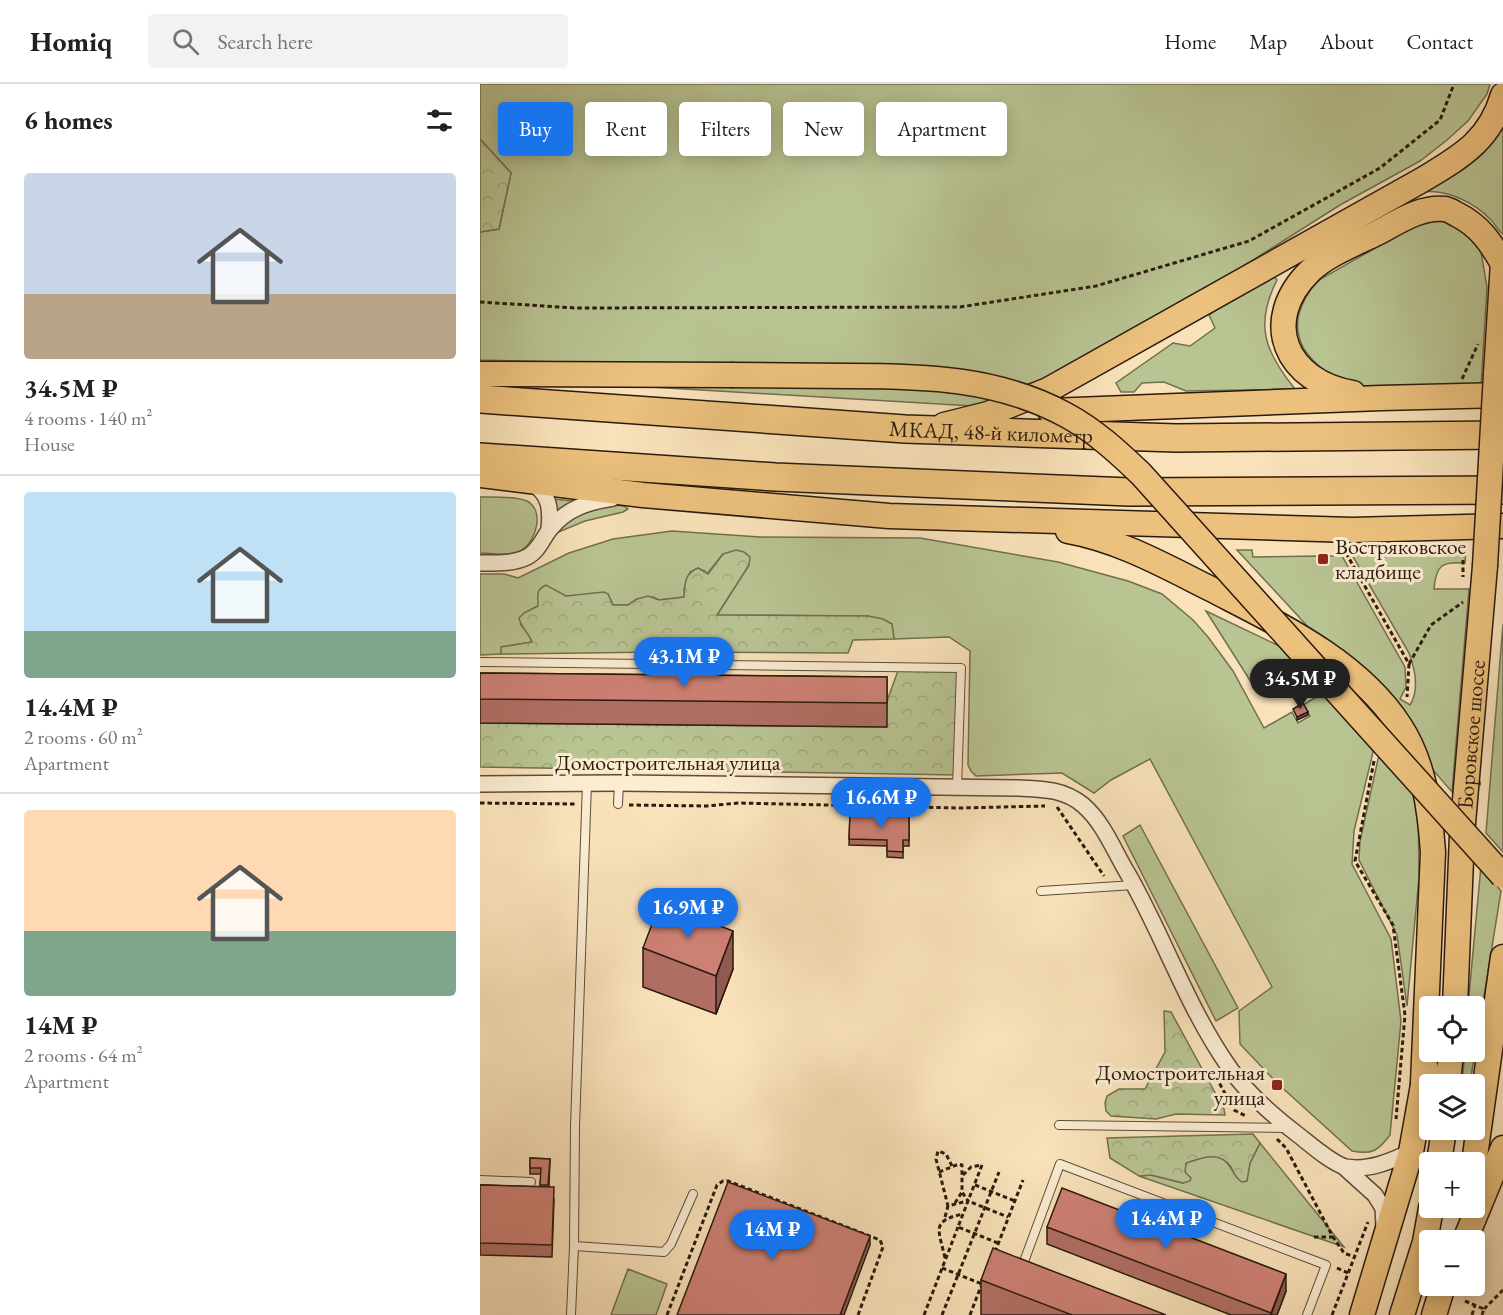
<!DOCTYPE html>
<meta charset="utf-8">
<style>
:root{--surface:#fff;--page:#f2f2f2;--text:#202124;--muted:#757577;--line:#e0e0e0;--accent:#1a73e8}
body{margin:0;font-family:"EB Garamond",serif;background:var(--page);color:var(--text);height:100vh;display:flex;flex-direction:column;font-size:22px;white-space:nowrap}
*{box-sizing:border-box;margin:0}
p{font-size:20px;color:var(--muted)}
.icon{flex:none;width:33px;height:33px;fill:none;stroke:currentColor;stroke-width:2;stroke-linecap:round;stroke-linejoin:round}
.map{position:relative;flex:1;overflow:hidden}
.side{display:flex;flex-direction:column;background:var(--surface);width:480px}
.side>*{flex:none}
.guide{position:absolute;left:18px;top:18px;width:570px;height:54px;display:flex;gap:12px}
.tools{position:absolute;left:939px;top:912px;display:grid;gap:12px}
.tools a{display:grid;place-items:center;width:66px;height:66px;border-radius:6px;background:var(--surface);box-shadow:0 3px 15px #0003;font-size:30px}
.price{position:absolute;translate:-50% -51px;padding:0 14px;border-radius:21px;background:var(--accent);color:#fff;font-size:20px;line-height:39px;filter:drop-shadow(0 2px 3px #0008)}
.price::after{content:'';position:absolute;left:50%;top:36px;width:18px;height:14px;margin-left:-9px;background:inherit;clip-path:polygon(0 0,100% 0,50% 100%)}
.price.on{background:#222;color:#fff}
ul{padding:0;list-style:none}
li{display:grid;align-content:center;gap:12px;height:318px;padding:0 24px}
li+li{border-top:2px solid var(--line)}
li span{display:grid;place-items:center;height:186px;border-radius:6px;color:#555}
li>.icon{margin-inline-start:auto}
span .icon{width:108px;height:108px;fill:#fffc;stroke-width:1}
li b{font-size:26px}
h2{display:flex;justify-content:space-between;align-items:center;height:72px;padding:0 24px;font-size:26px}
.pill{padding:0 21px;border-radius:6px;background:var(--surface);box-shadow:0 3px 15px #0003;font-size:21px;line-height:54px}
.pill.on{background:var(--accent);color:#fff}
header{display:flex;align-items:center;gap:36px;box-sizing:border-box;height:84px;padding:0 30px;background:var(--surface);border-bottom:2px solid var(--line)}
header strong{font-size:28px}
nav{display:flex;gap:33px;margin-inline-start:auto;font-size:21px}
.search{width:420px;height:54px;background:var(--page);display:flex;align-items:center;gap:15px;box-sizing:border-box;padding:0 21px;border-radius:6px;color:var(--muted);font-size:22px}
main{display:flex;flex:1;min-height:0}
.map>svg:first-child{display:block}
.grass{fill:#b9c493;stroke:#726f50;stroke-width:1.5}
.forest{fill:url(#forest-crowns);stroke:#726f50;stroke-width:1.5}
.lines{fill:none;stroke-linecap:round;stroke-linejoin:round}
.lane-casing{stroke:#5e4c38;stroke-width:10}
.street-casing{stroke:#5e4c38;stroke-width:18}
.primary-casing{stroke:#2a1a0d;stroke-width:27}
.highway-casing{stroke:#2a1a0d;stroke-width:30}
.path{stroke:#2a1a0d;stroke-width:3;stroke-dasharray:4.5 3;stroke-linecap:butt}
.lane{stroke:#fbecd2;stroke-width:8}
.street{stroke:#fbecd2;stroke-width:15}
.primary{stroke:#ecc17d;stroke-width:24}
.highway{stroke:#ecc17d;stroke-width:27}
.primary-bridge-casing{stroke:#2a1a0d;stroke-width:27;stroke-linecap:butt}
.primary-bridge{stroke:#ecc17d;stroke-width:24}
.wall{fill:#b06e64;stroke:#2a1a0d;stroke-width:1.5}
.shaded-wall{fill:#905a51;stroke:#2a1a0d;stroke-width:1.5}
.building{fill:#cd8074;stroke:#2a1a0d;stroke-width:1.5}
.poi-dot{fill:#8f2418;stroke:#fbecd2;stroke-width:2}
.labels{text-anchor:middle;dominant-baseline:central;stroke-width:6;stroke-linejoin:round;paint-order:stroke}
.street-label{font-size:22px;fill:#2a1a0d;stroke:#fbecd2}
.poi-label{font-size:22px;fill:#2a1a0d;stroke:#fbecd2;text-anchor:start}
</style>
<header>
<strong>Homiq</strong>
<div class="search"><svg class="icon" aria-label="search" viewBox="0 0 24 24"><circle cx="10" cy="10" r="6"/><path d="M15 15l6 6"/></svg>Search here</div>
<nav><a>Home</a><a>Map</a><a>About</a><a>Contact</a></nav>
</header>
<main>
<section class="side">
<h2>6 homes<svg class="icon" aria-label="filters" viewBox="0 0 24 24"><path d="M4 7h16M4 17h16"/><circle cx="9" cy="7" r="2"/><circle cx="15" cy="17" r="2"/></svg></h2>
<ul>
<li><span style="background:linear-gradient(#c9d6e8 65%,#b9a48a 0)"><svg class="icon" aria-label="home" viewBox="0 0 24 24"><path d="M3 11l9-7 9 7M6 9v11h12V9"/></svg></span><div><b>34.5M ₽</b><p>4 rooms · 140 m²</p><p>House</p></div></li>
<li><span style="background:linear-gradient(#bfe0f5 75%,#7fa58c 0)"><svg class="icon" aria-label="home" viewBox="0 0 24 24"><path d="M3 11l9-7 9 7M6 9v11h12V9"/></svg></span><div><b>14.4M ₽</b><p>2 rooms · 60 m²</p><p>Apartment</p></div></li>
<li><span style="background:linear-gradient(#ffd9b3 65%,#7fa58c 0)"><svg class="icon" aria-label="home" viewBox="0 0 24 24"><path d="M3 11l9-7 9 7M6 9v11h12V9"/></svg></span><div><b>14M ₽</b><p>2 rooms · 64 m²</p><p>Apartment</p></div></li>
</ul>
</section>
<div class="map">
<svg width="1023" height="1231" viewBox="0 0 1023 1231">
<defs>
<pattern id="forest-crowns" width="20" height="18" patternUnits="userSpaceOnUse" patternTransform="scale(1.5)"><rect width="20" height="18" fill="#b9c493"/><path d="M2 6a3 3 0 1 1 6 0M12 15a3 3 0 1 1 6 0" fill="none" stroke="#9fa87e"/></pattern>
</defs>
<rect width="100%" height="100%" fill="#f9e2ba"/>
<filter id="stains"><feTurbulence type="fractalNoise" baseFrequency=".00333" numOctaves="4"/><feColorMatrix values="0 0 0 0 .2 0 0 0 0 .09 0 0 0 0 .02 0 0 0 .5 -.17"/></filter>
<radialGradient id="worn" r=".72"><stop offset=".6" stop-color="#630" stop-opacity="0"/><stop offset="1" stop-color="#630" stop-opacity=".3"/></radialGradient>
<g class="grass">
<path d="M0,0H1010L1007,10L988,37L967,56L940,77L860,121L754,188L619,288L493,322L171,303V280L0,276V148L19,145L31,89L0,55Z"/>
<path d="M1023,31V150C1018,147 1016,141 1011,136C995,119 967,105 943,108Z"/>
<path d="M962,135L984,146L1000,162L1007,203L1001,303C964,304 911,309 876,301C856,297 835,282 824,265C810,240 821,217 837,197L945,136Z"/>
<path d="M792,189L797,196C774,241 785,268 815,305L706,307L684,298L662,299L654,308H641L636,299L693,259L710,262L735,244L729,231Z"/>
<path d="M0,413C12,413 37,412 47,417C65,427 56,457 42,466C31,473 12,469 0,469Z"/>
<path d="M73,415L144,422L148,425L143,428L105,437L74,450Z"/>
<path d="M192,447L280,453L440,454L578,478L648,497L682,510L713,536L728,553L753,587L784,644L812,628L818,639L830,632L823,621L848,606L895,660L874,747L872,780L911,855L921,937L910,1051C898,1067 892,1071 872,1067L797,999L760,960L759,927L792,903L670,675L631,696L614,709L582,689L496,692L491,687L488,681L490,567L469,553L414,555L412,540L388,532L237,531L269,481L243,470L227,490L225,487L218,484L210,488L204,505L205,513L179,516L173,513L157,515L148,521H133L128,510L86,512L74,507L58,522L44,529L41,541L49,550L52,558L22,563L21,570L0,571V490H24L38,494L89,469L133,455Z"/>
<path d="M757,466H772L773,473L838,472L839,479L848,478V472H862L925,583L926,603L920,615L930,621C940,605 935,585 929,569L872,471L986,467L985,479C962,477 956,481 954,505H989L972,708L855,572Z"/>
<path d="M726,527L814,569L826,583L791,609H778Z"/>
<path d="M1023,540V768L1006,749Z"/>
<path d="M900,666L938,709L939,793L927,922L917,851L879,776L880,757Z"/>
<path d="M660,741L758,924L736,937L643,752Z"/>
<path d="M1001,782L1021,807L990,999L983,1000L982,998L985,968H994V922H988Z"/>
<path d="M780,1059L864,1163L659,1092L671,1091L703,1099L706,1079C714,1076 726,1071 735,1072C754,1076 752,1099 766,1097L770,1079Z"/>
<path d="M148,1185L187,1200L176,1231H131Z"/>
</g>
<g class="forest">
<path d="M0,55L31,89L19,145L0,148Z"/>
<path d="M256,466L264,468L270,473L269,481L237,531L388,532L403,535L412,540L414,555L373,556L368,569L179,568L21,570V563L52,558C49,549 41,544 39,534L44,529L58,522C58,512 55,506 66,501L86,512L124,508L128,510L133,521H148L157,515L168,512L179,516L204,513C205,500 204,490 218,484L228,490L243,470Z"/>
<path d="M419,584H481L477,691L0,683V639L406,643L407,617Z"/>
<path d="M684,927L691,928L744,1025L745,1031L696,1030L676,1035L631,1032L626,1027L625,1019L627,1012L639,1005H665L685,968Z"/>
<path d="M773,1050L780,1059L770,1079L767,1097L762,1098C756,1095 754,1089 751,1083C740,1066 721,1074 706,1079L705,1088L711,1094L710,1097L703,1099L671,1091L659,1092L630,1074L627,1054Z"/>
</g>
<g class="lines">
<defs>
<g id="lane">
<path d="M0,578L481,584L477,704"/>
<path d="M138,720L139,699"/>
<path d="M561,807L654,801"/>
<path d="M579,1041L804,1044"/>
<path d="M0,1096L51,1098"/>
<path d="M94,1162L184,1168L191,1160L213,1110"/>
<path d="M542,1183L580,1080L846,1181L827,1231"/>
<path d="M91,1231L94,1162L95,1042L107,699"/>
</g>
<g id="street">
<path d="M51,399C70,409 71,426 69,445"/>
<path d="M0,479C15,479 33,480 47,473C59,467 63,453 71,444C87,424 109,418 133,414"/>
<path d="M0,700L139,699L539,704C563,705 584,705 603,721C624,739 634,767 648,790C684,853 707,923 749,983C764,1006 795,1033 817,1050C829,1059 852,1080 866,1083C889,1087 911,1077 931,1068"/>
<path d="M864,1083L895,1111L903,1124L904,1142"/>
</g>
<g id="primary">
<path d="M0,290L251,291"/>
<path d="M1016,290L1023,178"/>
<path d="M873,309C806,298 779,237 830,187C846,171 877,159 897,149C918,138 941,122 965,125C970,126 974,129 978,131C1000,142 1011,159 1023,180"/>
<path d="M570,327L901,314L1023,311"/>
<path d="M464,341L508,330L568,306L942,96C980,73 1010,57 1023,11"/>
<path d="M0,391L163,411L409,432L872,446L1023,442"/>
<path d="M588,447C639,456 685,482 731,505C798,540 877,576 920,642C944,678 950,726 953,768L943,999"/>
<path id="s1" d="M975,922L982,751L1005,482"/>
<path d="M968,1000L971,968"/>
<path d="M959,1078L964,1046"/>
<path d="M994,1079L1023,873"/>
<path d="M985,1156L1023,1064"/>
<path d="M882,1231L931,1068L946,984"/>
<path d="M922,1231L945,1158L951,1124"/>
<path d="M954,1231L963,1202"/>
</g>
<g id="highway">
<path id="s2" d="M0,315L425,345L696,354L1023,351"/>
<path d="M0,373L295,393L649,408L1023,406"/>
</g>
</defs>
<use href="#lane" class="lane-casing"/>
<use href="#street" class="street-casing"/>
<use href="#primary" class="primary-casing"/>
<use href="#highway" class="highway-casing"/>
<g class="path">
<path d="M0,218L96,224L480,223L616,202L769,157L900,84L960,36L974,0"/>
<path d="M982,295L998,260"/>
<path d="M983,461V493"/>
<path d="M866,469L929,580L927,613"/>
<path d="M929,580L951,541L983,518"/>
<path d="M894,677L875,777L913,841L925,931L916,1035"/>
<path d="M0,719L95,720"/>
<path d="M149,721L227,722L258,719L479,724L565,722"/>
<path d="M577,723L624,792"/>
<path d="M736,993L754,1026L766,1032"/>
<path d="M797,1055L806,1064L853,1153L864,1169L875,1173"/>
<path d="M472,1082L466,1070L458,1067L456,1075L468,1122L487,1117"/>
<path d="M459,1088L479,1080L482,1081V1108L488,1117"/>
<path d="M483,1091L491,1083L502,1081L488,1117"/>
<path d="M495,1101L535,1117"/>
<path d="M475,1119L482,1108"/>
<path d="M465,1133L468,1122"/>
<path d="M834,1153H853"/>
<path d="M518,1159L478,1143L488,1117L528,1133"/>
<path d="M515,1168L543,1096"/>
<path d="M465,1174C459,1146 450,1137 483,1130"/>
<path d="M462,1184L502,1200"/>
<path d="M857,1184L868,1189"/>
<path d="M985,1217L1004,1225L1002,1231"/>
<path d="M1004,1225L1023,1206"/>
<path d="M187,1231L237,1101L243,1097H248L400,1156L403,1163L378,1231"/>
<path d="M444,1231L478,1143"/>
<path d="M462,1231L519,1088"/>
<path d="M490,1231L501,1202"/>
<path d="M852,1231L888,1138"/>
<path d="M992,1231L995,1221"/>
</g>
<use href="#lane" class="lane"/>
<use href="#street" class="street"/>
<use href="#primary" class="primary"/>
<use href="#highway" class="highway"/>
<defs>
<g id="primary-bridge">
<path d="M251,291C290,291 330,292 369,292C445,292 518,294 586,331C614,346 638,368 661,390L1023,792"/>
<path d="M1005,482L1016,290"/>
</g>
</defs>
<use href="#primary-bridge" class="primary-bridge-casing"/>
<use href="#primary-bridge" class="primary-bridge"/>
</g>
<g class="wall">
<path d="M0,589L407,593V643L0,639Z"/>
<path d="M370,730L429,732V762H423V774L407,773V762L369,761Z"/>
<path d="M163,864L253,885L236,930L163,903Z"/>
<path d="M50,1074L70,1075L69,1103L74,1115L72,1173L0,1171V1101L60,1103L61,1090H50Z"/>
<path d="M567,1143L806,1207L797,1231H751L567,1160Z"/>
<path d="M501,1196L686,1231H501Z"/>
</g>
<g class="shaded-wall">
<path d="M828,628V631L817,636V633Z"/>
<path d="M253,847V885L236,930V892Z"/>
<path d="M390,1152V1161L364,1231H360Z"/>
<path d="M806,1190V1207L797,1231H791Z"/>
</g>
<g class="building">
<path d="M0,589L407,593V619L0,615Z"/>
<path d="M823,619L828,628L817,633L813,625Z"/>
<path d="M370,730L429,732V756H423V768L407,767V756L369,755Z"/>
<path d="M180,819L253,847L236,892L163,864Z"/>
<path d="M50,1074L70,1075L68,1101H60L61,1084H50Z"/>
<path d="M248,1098L390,1152L360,1231H197Z"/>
<path d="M0,1101L74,1103L72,1161L0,1159Z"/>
<path d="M582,1104L806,1190L791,1229L567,1143Z"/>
<path d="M513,1164L686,1231H592L501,1196Z"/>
</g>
<g class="poi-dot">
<rect x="837" y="469" width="12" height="12" rx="3"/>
<rect x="791" y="995" width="12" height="12" rx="3"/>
</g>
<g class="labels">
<g class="street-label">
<text stroke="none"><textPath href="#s2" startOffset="512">МКАД, 48-й километр</textPath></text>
<text stroke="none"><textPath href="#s1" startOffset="272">Боровское шоссе</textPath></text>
<text x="188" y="678">Домостроительная улица</text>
</g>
<g class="poi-label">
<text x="855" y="462">Востряковское<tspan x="855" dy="25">кладбище</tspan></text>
<text x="785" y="988" text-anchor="end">Домостроительная<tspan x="785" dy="25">улица</tspan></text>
</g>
</g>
<rect width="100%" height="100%" filter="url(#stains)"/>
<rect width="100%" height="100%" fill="url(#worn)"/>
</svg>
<div class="tools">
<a><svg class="icon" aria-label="locate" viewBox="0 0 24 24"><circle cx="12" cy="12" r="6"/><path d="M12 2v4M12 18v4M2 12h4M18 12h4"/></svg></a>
<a><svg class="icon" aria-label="layers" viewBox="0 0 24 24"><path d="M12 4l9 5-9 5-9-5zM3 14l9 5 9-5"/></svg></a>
<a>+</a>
<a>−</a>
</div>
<b class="price" style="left:204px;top:604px">43.1M ₽</b>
<b class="price on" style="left:820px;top:626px">34.5M ₽</b>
<b class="price" style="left:401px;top:745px">16.6M ₽</b>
<b class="price" style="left:208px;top:855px">16.9M ₽</b>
<b class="price" style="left:686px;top:1166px">14.4M ₽</b>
<b class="price" style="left:292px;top:1177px">14M ₽</b>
<div class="guide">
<a class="pill on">Buy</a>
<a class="pill">Rent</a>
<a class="pill">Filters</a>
<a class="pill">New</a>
<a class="pill">Apartment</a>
</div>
</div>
</main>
